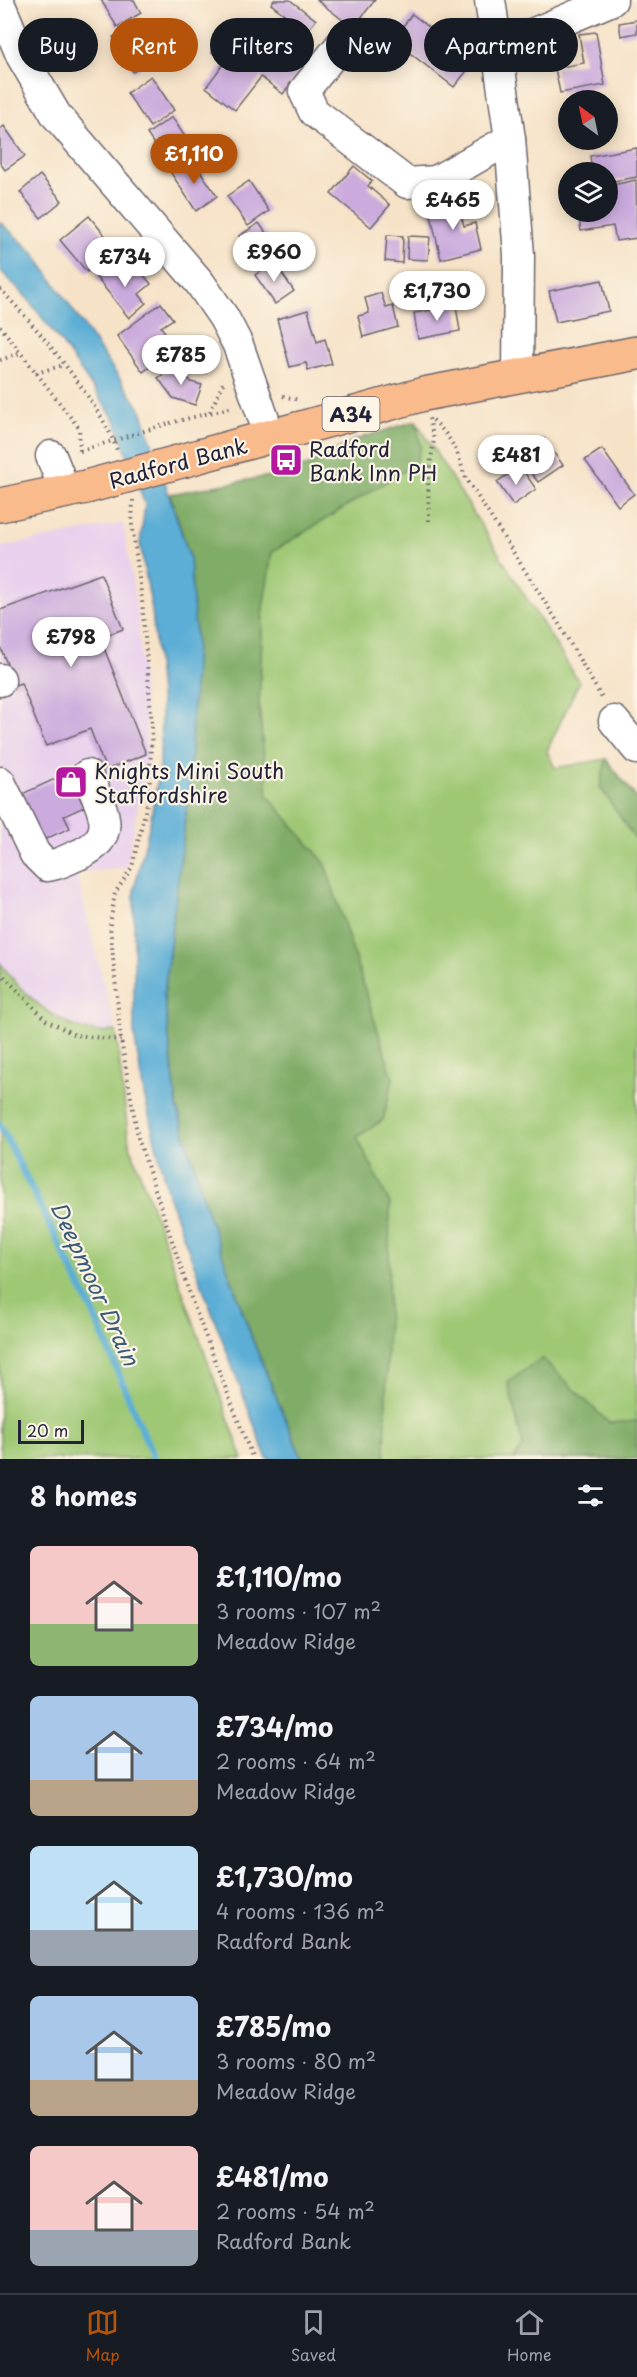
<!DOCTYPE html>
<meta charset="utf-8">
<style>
:root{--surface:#171b24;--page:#242831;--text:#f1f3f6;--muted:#9ea1a6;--line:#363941;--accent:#b45309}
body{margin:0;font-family:"Playpen Sans",sans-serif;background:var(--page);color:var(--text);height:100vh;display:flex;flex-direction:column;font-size:22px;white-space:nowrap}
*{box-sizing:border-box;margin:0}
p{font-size:20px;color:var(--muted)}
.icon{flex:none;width:33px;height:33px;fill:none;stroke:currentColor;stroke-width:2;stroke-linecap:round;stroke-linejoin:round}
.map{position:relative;height:1459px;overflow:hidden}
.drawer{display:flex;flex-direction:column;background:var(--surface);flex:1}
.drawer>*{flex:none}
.hud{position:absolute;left:18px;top:18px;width:602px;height:54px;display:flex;gap:12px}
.needle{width:39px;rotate:327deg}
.tools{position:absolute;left:558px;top:90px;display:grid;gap:12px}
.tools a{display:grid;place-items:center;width:60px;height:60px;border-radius:50%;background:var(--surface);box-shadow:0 3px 15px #0003;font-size:30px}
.scale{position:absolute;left:18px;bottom:15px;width:66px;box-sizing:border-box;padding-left:6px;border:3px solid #22223b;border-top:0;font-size:16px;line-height:21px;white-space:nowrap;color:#22223b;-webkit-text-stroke:4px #fcf5e5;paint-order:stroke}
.price{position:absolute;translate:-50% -51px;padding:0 14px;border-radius:21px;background:#fff;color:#222;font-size:20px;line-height:39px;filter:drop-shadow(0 2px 3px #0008)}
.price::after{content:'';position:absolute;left:50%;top:36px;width:18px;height:14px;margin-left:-9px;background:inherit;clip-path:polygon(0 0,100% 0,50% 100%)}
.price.current{background:var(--accent);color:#fff}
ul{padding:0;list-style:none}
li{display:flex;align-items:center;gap:18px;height:150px;padding:0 30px}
li span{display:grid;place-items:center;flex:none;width:168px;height:120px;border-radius:9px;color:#555}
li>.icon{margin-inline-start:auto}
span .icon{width:72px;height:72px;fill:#fffc;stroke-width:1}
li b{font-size:26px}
h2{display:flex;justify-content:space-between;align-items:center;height:72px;padding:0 30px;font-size:26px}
.chip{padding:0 21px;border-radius:27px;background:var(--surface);box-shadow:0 3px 15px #0003;font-size:21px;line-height:54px}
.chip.current{background:var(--accent);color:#fff}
.tabs{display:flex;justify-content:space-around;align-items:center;height:84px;border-top:2px solid var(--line);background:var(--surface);font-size:16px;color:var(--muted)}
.tabs a{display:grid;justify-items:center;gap:3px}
.tabs .current{color:var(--accent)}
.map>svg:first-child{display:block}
.built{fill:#e9d1ed}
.green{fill:#9fc874;stroke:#607558;stroke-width:1.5}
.forest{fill:#7fac66;stroke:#506750;stroke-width:1.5}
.water{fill:#5baed6;stroke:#3e6888;stroke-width:1.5}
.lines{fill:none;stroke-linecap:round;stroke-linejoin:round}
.stream{stroke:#5baed6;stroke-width:7}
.building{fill:#cbabdd}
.minor-casing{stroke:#6c656c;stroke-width:33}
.highway-casing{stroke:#6c656c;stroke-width:36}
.path{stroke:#6c656c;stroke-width:4;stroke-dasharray:1.5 4.5;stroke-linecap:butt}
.minor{stroke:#fff;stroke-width:30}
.highway{stroke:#fabb8c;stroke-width:33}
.highway-bridge-casing{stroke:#6c656c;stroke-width:36;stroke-linecap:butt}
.path-bridge{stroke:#6c656c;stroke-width:4;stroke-dasharray:1.5 4.5;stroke-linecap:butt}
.highway-bridge{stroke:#fabb8c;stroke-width:33}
.labels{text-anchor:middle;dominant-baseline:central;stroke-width:4.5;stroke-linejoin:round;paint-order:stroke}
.shield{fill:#fcf5e5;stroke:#63616e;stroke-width:1.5}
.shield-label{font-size:20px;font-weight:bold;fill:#22223b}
.poi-label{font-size:21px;fill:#22223b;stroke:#fcf5e5;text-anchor:start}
.street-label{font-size:21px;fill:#22223b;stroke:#fcf5e5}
.water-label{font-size:22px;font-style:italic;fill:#395a79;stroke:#fcf5e5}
</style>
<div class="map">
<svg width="637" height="1459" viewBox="0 0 637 1459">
<rect width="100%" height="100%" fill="#fcf5e5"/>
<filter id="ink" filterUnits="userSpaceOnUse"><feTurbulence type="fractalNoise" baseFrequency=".0167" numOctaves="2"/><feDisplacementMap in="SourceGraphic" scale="12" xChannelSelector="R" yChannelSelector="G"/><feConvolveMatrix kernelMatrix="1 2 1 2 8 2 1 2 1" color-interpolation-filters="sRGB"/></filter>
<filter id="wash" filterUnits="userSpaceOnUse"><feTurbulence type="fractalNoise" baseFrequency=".008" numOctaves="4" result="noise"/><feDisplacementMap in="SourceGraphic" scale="24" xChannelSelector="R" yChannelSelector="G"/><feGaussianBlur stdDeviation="1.35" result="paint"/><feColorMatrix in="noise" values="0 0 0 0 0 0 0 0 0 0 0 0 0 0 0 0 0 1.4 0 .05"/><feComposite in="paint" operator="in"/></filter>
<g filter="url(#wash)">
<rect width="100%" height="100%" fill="#f6e2c7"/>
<path class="built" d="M123,523L138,618L148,756L126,868L76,873L116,1031H92L59,1019L30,996L0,963V547Z"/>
<g class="green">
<path d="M416,421L579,682L547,751L555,768L606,759L637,799V1459H302L253,1341L208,1214L164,995L190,558L170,494L282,474L305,467L355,440Z"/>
<path d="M0,963C21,992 55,1025 92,1031C100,1033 108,1031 116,1031L129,1143L243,1459H0Z"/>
</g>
<g class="forest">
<path d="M416,421L421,447L415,464L272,552L263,609L259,707L268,796L325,863L393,1079L383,1120L357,1137L390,1204L385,1459H302L253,1341L208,1214L177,1107L164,995L189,787L190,558L170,494L282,474L305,467L355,440Z"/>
<path d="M606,759L637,799V842L600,787Z"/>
<path d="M542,1358L609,1423L637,1421V1459H514L523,1446L508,1382Z"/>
</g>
<path class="water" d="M0,222L34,253L141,410L190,558L196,643L189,787L164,995L177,1107L208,1214L253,1341L302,1459H267L168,1195L144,1094L134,1034V890L150,823L160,765L161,706L152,610L140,544L145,505L115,420L63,345L27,298L0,270Z"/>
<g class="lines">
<path class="stream" d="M0,1125L94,1314L154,1459"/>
</g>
<g id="blocks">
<g class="building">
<path d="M101,0H134L141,13L117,27Z"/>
<path d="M274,0H290L316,20L288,55L303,67L283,94L261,77L235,110L206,87L225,62L212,52L238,19L256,33L262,27L269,33L284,14L271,4Z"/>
<path d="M317,0H375L353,28Z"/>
<path d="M412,14L474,62L454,87L393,40Z"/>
<path d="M637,20V33L621,36L619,23Z"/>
<path d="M139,23L159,57L133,72L113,37Z"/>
<path d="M596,32L605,85L560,93L555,68L584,63L579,34Z"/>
<path d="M151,76L174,110L150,127L127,93Z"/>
<path d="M172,117L195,152L170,168L147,134Z"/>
<path d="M4,126L25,156L5,170L0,163V129Z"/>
<path d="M637,148V177L608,182V172H592L590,156Z"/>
<path d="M192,159L217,196L196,211L171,173Z"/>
<path d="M354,166L372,181L368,186L390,205L371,227L331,194Z"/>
<path d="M40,175L62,201L41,218L20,192Z"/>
<path d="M636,180L637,238L616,241L613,226L581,231L578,212H608V186Z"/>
<path d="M249,181L269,211L248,226L227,196Z"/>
<path d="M457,200L464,226L475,223L481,249L441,259L429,207Z"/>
<path d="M89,216L116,249L87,272L60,240Z"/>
<path d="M259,223L280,253L259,267L239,236Z"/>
<path d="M387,235L403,236L402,263L385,261Z"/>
<path d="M408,236L430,237L428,260L407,259Z"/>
<path d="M274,262L294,291L275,304L255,275Z"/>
<path d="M113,263L126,279L138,268L151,284L139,294L146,303L129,318L96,277Z"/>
<path d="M602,280L609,311L556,322L549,291Z"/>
<path d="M381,293L386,308L393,306L398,327L363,337L358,316L369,313L365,298Z"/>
<path d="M161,303L173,319L161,327L176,347L143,372L117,336Z"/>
<path d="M456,306L460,331L418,339L414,313Z"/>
<path d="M308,310L317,342L325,339L332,364L308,370L306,363L290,367L277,319Z"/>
<path d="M178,364L191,382L202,385L195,405L173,398L158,378Z"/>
<path d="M544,439L563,465L538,482L519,457Z"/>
<path d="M602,449L634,494L618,506L585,460Z"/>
<path d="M520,466L536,489L513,505L497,482Z"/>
<path d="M101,574L123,629L100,638L146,754L106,770L90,729L46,746L21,683L15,685L0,646V610Z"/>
<path d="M68,773L84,807L64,816L70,828L41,841L20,795Z"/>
</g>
</g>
</g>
<g filter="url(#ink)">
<use href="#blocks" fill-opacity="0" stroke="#6c656c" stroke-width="1.5"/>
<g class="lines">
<defs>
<g id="minor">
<path d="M490,0L510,139L519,255L518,375"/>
<path d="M0,5L22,57L56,115L200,283L224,318L238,345L270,437"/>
<path d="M343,42L304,91L314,112L407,183L436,181L510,139"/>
<path d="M499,48L612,0"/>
<path d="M51,456L65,491"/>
<path d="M0,679V681"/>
<path d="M614,721L637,749"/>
<path d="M0,782L35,854L47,866C58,865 68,859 78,855C122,836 101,807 87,775"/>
</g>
<g id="highway">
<path d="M185,460L424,394L637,353"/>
<path d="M0,505L86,487"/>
</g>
</defs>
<use href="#minor" class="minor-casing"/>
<use href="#highway" class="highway-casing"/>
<g class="path">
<path d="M0,289C35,325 102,405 117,450"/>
<path d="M0,326L79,428L80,451L76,452"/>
<path d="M0,360L21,353"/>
<path d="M36,373L64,365"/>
<path d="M283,396L299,400"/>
<path d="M210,412L224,381"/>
<path d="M433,420C450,436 459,452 464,475L559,624L603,700"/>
<path d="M170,423L233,407"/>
<path d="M133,500L132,524L142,600L152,726L149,795L132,867L115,893L110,925L121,1040L138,1138L192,1301L253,1459"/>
<path d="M429,521L428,478L434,440L429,418"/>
<path d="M0,972L46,1020L75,1035L121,1040"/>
</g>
<use href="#minor" class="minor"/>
<use href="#highway" class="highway"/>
<defs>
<path id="highway-bridge" d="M86,487L185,460"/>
</defs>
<use href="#highway-bridge" class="highway-bridge-casing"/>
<path class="path-bridge" d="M80,451L170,423"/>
<use href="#highway-bridge" class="highway-bridge"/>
</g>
</g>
<defs>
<symbol id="bus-square" viewBox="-11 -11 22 22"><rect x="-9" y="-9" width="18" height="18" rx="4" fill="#b5179e" stroke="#fcf5e5"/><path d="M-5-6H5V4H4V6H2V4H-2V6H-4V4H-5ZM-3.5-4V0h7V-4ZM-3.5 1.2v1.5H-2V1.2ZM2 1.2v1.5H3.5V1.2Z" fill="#fff"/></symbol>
<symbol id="shop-square" viewBox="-11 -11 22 22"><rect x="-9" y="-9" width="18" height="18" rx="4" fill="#b5179e" stroke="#fcf5e5"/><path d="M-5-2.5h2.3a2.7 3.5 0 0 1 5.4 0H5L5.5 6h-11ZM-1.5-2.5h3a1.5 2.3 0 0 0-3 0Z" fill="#fff"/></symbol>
</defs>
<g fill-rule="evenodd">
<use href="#bus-square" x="267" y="441" width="38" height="38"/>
<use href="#shop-square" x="52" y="763" width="38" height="38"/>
</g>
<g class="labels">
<rect class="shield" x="322.5" y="397" width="57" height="34" rx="4.5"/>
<g class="shield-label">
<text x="351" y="414">A34</text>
</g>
<g class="poi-label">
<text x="309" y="448">Radford<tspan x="309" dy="24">Bank Inn PH</tspan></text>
<text x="94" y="770">Knights Mini South<tspan x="94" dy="24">Staffordshire</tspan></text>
</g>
<g class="street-label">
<text transform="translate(178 462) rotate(-15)">Radford Bank</text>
</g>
<g class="water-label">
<text transform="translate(96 1283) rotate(65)">Deepmoor Drain</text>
</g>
</g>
</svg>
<div class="tools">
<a><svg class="needle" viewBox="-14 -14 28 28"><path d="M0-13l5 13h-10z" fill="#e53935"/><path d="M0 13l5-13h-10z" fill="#9ea1a6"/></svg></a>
<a><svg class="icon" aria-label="layers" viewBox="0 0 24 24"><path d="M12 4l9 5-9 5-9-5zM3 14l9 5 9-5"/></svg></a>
</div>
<div class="scale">20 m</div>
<b class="price current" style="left:194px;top:185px">£1,110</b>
<b class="price" style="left:453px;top:231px">£465</b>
<b class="price" style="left:274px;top:283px">£960</b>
<b class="price" style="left:125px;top:288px">£734</b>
<b class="price" style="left:437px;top:322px">£1,730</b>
<b class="price" style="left:181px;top:386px">£785</b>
<b class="price" style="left:516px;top:486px">£481</b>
<b class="price" style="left:71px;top:668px">£798</b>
<div class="hud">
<a class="chip">Buy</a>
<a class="chip current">Rent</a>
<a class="chip">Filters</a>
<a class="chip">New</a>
<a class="chip">Apartment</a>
</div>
</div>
<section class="drawer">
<h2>8 homes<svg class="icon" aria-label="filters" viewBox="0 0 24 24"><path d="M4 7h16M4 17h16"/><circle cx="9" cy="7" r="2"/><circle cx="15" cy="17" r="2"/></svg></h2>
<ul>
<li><span style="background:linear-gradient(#f6c9c9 65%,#8fb573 0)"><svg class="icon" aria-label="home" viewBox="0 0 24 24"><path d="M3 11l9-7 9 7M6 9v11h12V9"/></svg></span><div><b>£1,110/mo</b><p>3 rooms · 107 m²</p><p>Meadow Ridge</p></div></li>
<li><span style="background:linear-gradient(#a9c7e8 70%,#b9a48a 0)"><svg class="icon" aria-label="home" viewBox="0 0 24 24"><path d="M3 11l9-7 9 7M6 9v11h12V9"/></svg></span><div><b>£734/mo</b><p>2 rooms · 64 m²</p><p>Meadow Ridge</p></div></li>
<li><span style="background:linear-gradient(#bfe0f5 70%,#9aa5b1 0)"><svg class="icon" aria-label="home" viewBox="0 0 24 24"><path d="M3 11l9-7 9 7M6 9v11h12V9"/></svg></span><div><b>£1,730/mo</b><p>4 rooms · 136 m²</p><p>Radford Bank</p></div></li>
<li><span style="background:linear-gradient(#a9c7e8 70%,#b9a48a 0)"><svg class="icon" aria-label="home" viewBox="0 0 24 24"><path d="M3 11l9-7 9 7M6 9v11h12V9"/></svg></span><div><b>£785/mo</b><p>3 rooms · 80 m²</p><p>Meadow Ridge</p></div></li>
<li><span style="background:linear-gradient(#f6c9c9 70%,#9aa5b1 0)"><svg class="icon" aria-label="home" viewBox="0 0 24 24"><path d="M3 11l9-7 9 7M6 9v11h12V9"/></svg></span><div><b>£481/mo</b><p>2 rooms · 54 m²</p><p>Radford Bank</p></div></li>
</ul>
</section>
<nav class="tabs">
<a class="current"><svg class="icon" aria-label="map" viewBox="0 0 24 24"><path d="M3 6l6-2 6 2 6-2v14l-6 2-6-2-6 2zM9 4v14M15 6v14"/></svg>Map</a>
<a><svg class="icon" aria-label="saved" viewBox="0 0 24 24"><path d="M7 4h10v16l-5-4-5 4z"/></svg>Saved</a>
<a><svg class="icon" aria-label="home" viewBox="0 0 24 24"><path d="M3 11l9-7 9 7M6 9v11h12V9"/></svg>Home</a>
</nav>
